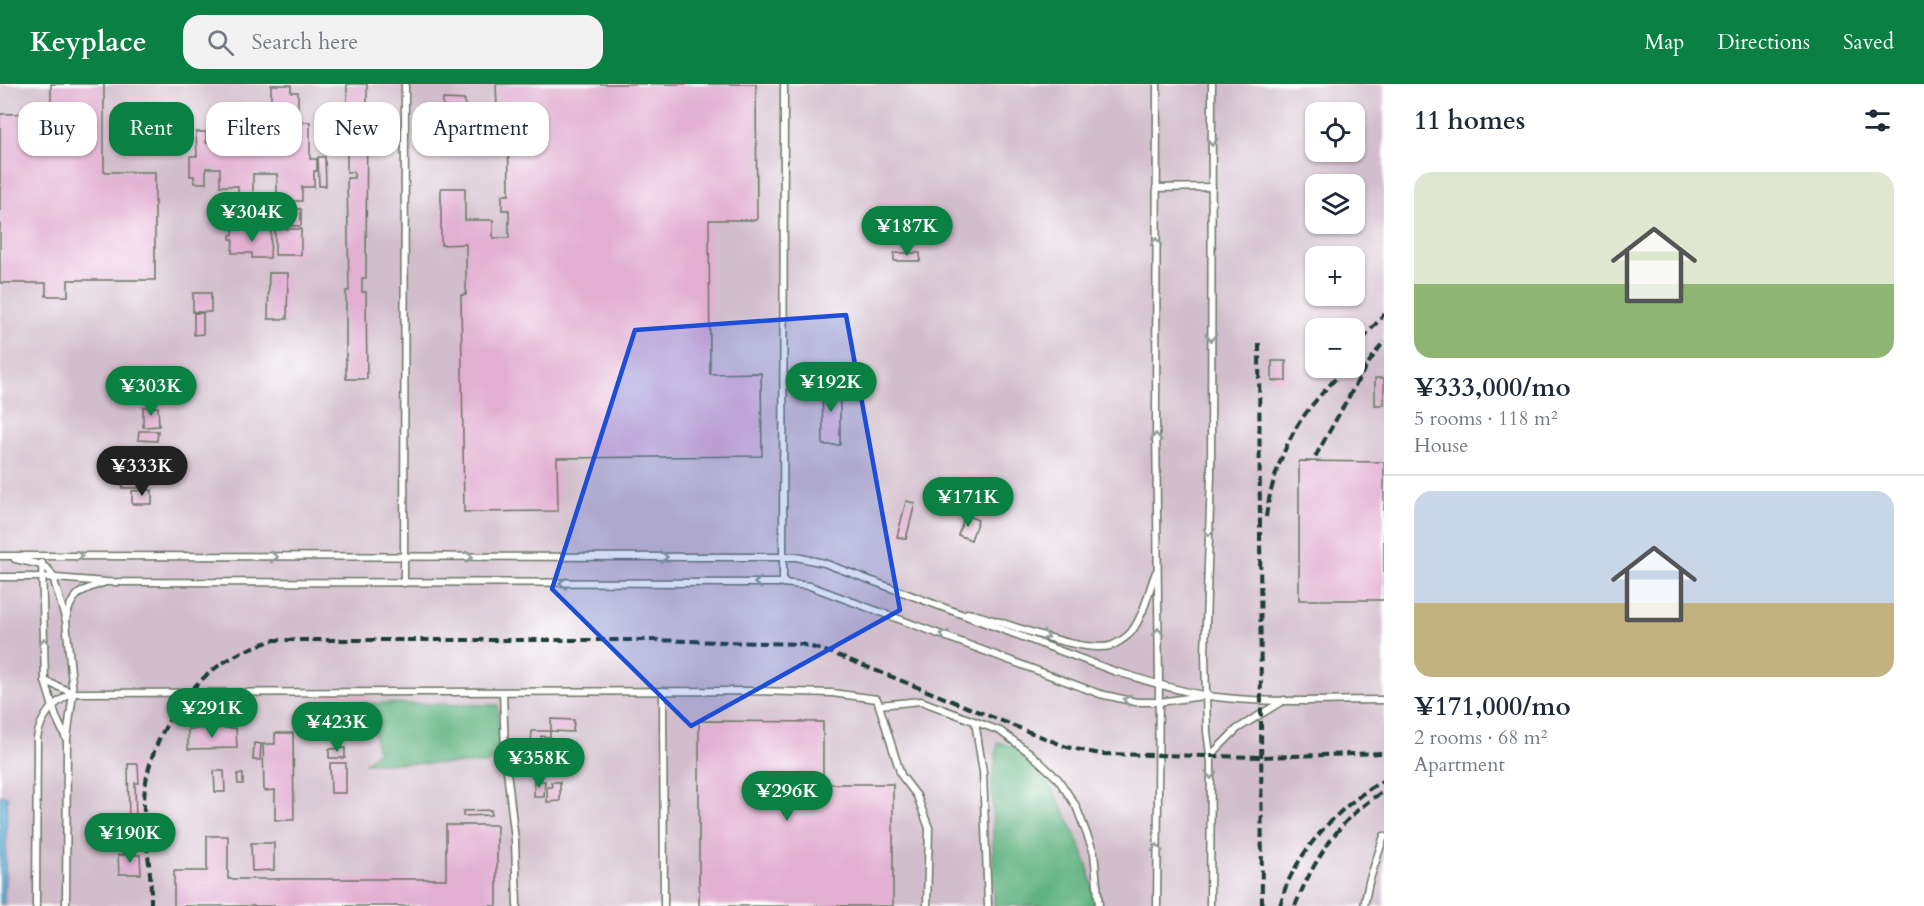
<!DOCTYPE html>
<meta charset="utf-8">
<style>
:root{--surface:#fff;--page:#f2f2f3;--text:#1f2937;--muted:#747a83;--line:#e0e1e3;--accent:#0b8043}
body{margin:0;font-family:Cardo,serif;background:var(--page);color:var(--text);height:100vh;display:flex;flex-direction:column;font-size:22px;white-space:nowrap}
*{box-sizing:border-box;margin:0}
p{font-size:20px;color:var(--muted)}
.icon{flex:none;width:33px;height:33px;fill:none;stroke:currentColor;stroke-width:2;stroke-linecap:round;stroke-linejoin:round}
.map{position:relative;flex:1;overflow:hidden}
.details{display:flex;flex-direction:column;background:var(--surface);width:540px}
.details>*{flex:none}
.guide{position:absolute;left:18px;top:18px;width:570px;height:54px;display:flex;gap:12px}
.fabs{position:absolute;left:1305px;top:18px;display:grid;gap:12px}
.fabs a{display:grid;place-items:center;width:60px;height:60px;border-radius:12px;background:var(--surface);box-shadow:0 2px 4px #0004;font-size:30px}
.price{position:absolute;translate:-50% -51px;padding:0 14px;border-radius:21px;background:var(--accent);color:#fff;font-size:20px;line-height:39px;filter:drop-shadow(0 2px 3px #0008)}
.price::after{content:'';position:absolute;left:50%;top:36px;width:18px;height:14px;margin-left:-9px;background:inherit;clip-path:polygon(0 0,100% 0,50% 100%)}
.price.on{background:#222;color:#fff}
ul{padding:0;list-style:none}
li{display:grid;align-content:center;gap:12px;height:318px;padding:0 30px}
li+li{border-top:2px solid var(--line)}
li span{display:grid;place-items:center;height:186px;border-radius:18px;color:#555}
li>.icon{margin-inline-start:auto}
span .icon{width:108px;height:108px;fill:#fffc;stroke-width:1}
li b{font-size:26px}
h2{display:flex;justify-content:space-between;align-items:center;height:72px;padding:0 30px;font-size:26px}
.tag{padding:0 21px;border-radius:18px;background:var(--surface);box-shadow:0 2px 4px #0004;font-size:21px;line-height:54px}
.tag.on{background:var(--accent);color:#fff}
header{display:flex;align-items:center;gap:36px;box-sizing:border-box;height:84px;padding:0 30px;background:var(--accent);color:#fff}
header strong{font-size:28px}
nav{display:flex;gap:33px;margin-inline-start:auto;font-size:21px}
.search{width:420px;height:54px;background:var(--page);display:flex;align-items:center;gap:15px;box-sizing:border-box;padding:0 21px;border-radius:18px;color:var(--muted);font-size:22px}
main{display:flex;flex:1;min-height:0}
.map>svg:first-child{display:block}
.industrial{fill:#d1bdcb;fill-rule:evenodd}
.forest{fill:#60b280;stroke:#40785a;stroke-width:1.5}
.water{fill:#69b8e4;stroke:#447a8c;stroke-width:1.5}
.building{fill:#e2afd1}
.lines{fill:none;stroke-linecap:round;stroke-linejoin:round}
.service-casing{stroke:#6a7565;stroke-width:9}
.service{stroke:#fff;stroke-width:6}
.rail{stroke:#1f3d34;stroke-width:4;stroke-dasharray:9 4.5;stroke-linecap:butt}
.oneway{stroke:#8f9e9a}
.marked{fill:#1d4ed8;fill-opacity:0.2;stroke:#1d4ed8;stroke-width:4.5;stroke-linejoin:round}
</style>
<header>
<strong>Keyplace</strong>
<div class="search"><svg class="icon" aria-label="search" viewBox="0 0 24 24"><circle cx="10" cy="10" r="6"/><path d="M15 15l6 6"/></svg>Search here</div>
<nav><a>Map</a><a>Directions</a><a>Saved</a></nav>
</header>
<main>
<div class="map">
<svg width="1384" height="822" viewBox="0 0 1384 822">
<rect width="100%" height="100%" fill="#fff"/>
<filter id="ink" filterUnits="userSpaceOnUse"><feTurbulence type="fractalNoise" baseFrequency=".0167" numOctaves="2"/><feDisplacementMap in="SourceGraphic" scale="12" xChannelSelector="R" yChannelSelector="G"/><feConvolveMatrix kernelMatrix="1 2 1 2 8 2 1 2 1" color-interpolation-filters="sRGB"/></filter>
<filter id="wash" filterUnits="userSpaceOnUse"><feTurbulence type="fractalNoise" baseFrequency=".008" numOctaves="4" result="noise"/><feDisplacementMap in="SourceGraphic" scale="24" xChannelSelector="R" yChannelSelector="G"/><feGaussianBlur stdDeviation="1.35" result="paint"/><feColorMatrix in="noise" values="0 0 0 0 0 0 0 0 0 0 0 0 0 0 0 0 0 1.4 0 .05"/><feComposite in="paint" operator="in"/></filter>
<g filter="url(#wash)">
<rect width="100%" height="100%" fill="#f4ddc1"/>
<path class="industrial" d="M0,0H1384V822H0ZM1316,28H1354V68H1316ZM1316,100H1354V140H1316ZM1316,172H1354V212H1316ZM1316,244H1354V284H1316Z"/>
<g class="forest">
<path d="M361,619L498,621L499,670L486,680L365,679L377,668L374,647L365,640Z"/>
<path d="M998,658C1005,660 1013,662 1020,666C1025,668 1029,675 1033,679C1058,707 1096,784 1094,822H994L992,697Z"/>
</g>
<path class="water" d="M0,712H7L4,820H0Z"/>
<g id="blocks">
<g class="building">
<path d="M51,0H104V88H155V196H68V212H46V199H0V30L51,29Z"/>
<path d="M347,0H367L366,194H362V208H366L367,295H346V207H349L347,94H354V88H347Z"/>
<path d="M496,0H756L757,136H709L710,290L761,289L762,372L557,374L558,427L464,428L461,211H466V160L441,161V104H465V136H493V154H509V126H502V111H509L508,25H497Z"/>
<path d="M271,1H291V8H298V38H310V75H317V87H314V103H302V117H277V90H253V119H238V102H220V84H206V99H194V92H190V72H197L196,48H206V59H234V55H256V71H277V25H271Z"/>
<path d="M443,15L465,16L464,40H442Z"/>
<path d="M318,73H325L326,102H319Z"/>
<path d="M222,124L301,125V142L221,141Z"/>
<path d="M233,145L271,146L270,174H252V169H232L233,155H230V151H233Z"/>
<rect x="275" y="145" width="26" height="26"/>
<rect x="894" y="169" width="26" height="8"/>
<path d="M269,189H288L287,235H268Z"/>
<rect x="193" y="209" width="18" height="19"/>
<path d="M194,229H203V250L194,251Z"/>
<rect x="1272" y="277" width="14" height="20"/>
<rect x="1375" y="294" width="9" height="27"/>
<path d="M822,298H840V361H823Z"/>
<path d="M143,323H158L159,342L143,343Z"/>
<path d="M139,347H158L157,357L138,356Z"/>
<path d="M142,376H167V380L174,381V400H141V404H122V381H129V377H142Z"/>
<path d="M1299,377L1384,378V516H1299Z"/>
<path d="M152,406V420H132V407Z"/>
<path d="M906,417L915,419L906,455L897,453Z"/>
<path d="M965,431L978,436L971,456L958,451Z"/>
<path d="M551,635L574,636L573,648L551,647Z"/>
<path d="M699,637L823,638V700H893V822H699Z"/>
<path d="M236,644L237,664L188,665V645Z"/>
<path d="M532,647H550V653L541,652V659H531Z"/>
<path d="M275,649H293L294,736H275V706L264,707L263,660H275Z"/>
<path d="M254,659L261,660L260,676H253Z"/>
<path d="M345,664V674H329V665Z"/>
<path d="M330,679H346V709H331Z"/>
<path d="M128,680H138L139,699H135L136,739H129Z"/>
<path d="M214,687H224L225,708H215Z"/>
<path d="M237,690H243V700H238Z"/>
<path d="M534,697H545L544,713H534Z"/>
<path d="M551,698H560V717L547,718V703H552Z"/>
<path d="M491,726V731L463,732V727Z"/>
<path d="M446,741H497V822H174V787H207V752H228V795H446Z"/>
<path d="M126,743L137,744L136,769H122V761H126Z"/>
<path d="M251,759H274V786L252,787Z"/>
<path d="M118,771H140L141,790H119Z"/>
</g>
</g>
</g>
<g filter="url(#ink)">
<use href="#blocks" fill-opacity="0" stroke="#6a7565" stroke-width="1.5"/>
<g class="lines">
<defs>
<g id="service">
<path d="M1157,0L1156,338L1159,601L1157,822"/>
<path d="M1156,104L1212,103"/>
<path d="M0,472L796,473L824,479L1114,587C1145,596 1176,607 1208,612C1266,620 1326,616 1384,616"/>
<path d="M15,475L42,481L49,486L53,493L66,537L73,609L67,654L66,822"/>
<path d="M42,479L45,597L56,633L66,654"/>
<path d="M0,493H42L106,498L783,499L810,502L1100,610L1136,618H1159L1203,612"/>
<path d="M404,499L405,0"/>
<path d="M783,499L784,0"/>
<path d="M967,529C1001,535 1083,572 1113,561C1119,558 1128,552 1132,547C1145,529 1148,508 1156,488"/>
<path d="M66,535C71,510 81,506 103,499"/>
<path d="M45,597L73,609L755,607L832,609L877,615L901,691L917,712L929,744L927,822"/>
<path d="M663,607L664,822"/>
<path d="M503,608L505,669L515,756L517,822"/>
<path d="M879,621L921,617L1000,647L1030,669L1058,695L1076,722L1094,769L1099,822"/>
<path d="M975,638L983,688L988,822"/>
<path d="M1210,672L1237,645L1284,616"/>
<path d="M36,822L37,654C41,632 52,619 73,609"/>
<path d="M1210,822L1211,678L1207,648L1205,570L1211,392L1212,0"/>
<path d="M1364,822L1369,798L1384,752"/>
</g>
</defs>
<use href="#service" class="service-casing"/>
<use href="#service" class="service"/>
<g class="rail">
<path d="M1259,259L1262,822"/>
<path d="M1354,266L1384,230"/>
<path d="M1315,373L1365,284L1384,257"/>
<path d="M1266,433C1270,401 1284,360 1303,333C1316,315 1331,299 1346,284"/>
<path d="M151,822C151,811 151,800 150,790C148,765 143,741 144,716C146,666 176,613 217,583C235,570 254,562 275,556H649L801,560L832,569L1067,663L1100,670L1261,673L1384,669"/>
<path d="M1280,822C1282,815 1284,807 1287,800C1306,757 1344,719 1384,696"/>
<path d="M1295,822C1315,774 1339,734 1384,707"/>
</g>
</g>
<defs><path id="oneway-chevron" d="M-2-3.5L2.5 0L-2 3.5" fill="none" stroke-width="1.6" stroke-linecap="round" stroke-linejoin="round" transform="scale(1.5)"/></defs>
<g class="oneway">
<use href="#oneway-chevron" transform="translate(1212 58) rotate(90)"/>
<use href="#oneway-chevron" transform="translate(1156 158) rotate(-90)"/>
<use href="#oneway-chevron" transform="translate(1211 253) rotate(90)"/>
<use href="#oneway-chevron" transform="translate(1156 353) rotate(-91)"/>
<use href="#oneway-chevron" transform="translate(1209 448) rotate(92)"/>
<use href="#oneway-chevron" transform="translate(79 472)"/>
<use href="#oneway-chevron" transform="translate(274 473)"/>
<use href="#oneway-chevron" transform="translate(469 473)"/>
<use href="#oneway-chevron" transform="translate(664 473)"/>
<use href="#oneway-chevron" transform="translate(563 499) rotate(180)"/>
<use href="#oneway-chevron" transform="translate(758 499) rotate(180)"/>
<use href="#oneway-chevron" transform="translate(1158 548) rotate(-91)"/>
<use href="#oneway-chevron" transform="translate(944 551) rotate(-159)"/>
<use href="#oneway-chevron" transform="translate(1045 552) rotate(17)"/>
<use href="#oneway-chevron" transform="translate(44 558) rotate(-92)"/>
<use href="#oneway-chevron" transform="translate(1127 616) rotate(-168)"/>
<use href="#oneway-chevron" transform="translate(1211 691) rotate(90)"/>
<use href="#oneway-chevron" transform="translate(1157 764) rotate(-90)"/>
</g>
</g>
<path class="marked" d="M846,231L900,526L691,642L552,505L635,246Z"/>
</svg>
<div class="fabs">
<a><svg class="icon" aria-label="locate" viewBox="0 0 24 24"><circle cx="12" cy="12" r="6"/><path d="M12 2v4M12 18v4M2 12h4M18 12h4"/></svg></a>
<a><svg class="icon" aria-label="layers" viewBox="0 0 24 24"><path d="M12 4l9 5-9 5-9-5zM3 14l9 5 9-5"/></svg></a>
<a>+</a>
<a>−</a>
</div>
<b class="price" style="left:252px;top:159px">¥304K</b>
<b class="price" style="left:907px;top:173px">¥187K</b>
<b class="price" style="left:831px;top:329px">¥192K</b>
<b class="price" style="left:151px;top:333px">¥303K</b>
<b class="price on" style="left:142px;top:413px">¥333K</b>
<b class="price" style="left:968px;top:444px">¥171K</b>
<b class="price" style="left:212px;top:655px">¥291K</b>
<b class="price" style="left:337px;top:669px">¥423K</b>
<b class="price" style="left:539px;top:705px">¥358K</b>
<b class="price" style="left:787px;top:738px">¥296K</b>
<b class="price" style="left:130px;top:780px">¥190K</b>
<div class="guide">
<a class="tag">Buy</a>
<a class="tag on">Rent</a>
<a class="tag">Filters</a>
<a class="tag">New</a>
<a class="tag">Apartment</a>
</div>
</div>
<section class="details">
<h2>11 homes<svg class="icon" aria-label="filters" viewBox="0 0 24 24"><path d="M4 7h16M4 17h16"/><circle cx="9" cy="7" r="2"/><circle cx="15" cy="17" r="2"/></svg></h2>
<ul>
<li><span style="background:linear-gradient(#dfe7d0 60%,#8fb573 0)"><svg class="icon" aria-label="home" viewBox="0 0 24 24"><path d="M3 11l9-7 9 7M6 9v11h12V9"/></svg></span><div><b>¥333,000/mo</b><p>5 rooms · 118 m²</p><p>House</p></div></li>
<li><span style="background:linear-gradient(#c9d6e8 60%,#c2b280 0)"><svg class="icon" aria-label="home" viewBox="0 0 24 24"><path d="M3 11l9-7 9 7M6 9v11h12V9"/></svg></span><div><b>¥171,000/mo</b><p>2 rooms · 68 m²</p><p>Apartment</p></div></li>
</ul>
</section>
</main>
